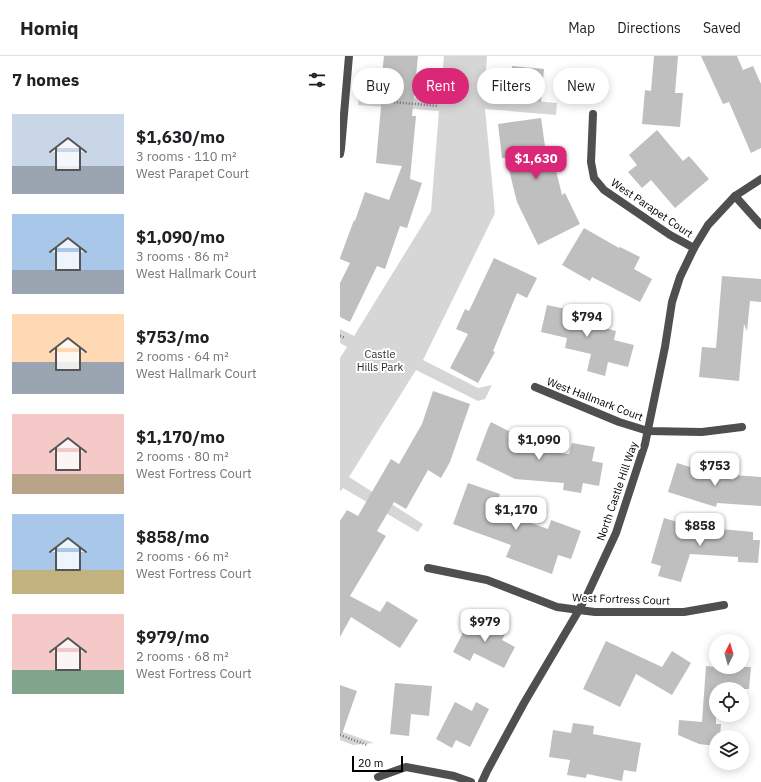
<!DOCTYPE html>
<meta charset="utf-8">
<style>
:root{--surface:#fff;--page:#f2f2f2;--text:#202124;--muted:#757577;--line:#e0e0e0;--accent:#db2777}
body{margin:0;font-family:"IBM Plex Sans",sans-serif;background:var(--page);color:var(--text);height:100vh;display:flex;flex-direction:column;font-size:15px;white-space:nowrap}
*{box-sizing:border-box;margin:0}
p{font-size:13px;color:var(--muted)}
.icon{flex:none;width:22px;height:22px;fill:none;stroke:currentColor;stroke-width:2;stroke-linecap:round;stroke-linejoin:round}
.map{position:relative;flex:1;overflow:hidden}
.panel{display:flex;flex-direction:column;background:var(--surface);width:340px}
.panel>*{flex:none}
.banner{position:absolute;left:12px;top:12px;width:349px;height:36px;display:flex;gap:8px}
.needle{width:26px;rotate:5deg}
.controls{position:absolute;left:369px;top:578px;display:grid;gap:8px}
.controls a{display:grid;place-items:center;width:40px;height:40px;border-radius:50%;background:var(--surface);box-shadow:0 2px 10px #0003;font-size:20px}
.scale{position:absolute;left:12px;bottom:10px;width:51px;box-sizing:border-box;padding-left:4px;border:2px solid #000;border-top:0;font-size:11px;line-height:14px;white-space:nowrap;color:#000;-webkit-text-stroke:3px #fff;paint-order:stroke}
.price{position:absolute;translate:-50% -34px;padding:0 9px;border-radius:8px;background:#fff;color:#222;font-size:13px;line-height:26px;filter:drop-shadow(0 1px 2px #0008)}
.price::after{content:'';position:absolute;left:50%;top:24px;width:12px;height:9px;margin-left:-6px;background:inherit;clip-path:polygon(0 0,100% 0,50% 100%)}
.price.selected{background:var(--accent);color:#fff}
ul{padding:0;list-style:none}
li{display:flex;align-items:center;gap:12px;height:100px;padding:0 12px}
li span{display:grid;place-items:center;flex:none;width:112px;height:80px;border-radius:0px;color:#555}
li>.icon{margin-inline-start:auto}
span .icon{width:48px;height:48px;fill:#fffc;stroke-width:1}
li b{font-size:17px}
h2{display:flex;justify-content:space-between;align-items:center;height:48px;padding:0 12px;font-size:17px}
.tag{padding:0 14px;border-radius:18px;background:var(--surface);box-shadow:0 2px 10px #0003;font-size:14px;line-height:36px}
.tag.selected{background:var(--accent);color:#fff}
header{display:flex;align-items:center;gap:24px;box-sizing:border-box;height:56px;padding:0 20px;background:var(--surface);border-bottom:1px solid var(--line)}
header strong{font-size:19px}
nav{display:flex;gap:22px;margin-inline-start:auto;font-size:14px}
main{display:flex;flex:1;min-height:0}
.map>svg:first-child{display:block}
.green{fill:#d6d6d6}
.building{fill:#bfbfbf}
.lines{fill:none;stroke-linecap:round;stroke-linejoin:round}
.path{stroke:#717171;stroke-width:2.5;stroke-dasharray:1 2;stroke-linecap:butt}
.minor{stroke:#4f4f4f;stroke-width:8}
.labels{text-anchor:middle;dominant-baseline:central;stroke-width:4;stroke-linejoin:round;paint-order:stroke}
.street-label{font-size:11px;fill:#000;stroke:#fff}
.park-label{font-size:11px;fill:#2d2d2d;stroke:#fff}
</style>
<header>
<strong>Homiq</strong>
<nav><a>Map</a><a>Directions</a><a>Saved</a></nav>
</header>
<main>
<section class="panel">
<h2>7 homes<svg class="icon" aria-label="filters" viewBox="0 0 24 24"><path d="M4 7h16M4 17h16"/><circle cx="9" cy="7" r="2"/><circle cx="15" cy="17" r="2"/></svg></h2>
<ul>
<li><span style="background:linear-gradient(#c9d6e8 65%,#9aa5b1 0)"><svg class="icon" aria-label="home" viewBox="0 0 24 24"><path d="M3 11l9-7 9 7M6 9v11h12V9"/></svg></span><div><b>$1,630/mo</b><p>3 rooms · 110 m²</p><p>West Parapet Court</p></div></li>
<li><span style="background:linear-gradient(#a9c7e8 70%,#9aa5b1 0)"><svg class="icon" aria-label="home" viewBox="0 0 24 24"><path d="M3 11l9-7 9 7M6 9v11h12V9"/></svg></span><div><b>$1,090/mo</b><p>3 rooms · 86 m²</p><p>West Hallmark Court</p></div></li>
<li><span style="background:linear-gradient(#ffd9b3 60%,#9aa5b1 0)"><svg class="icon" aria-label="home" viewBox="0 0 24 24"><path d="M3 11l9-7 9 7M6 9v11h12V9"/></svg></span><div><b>$753/mo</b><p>2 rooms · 64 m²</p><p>West Hallmark Court</p></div></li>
<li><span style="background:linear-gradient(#f6c9c9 75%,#b9a48a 0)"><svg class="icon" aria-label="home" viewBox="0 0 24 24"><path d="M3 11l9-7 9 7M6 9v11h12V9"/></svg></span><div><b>$1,170/mo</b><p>2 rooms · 80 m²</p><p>West Fortress Court</p></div></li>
<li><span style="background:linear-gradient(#a9c7e8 70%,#c2b280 0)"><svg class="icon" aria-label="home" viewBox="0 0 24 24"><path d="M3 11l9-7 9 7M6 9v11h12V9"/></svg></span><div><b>$858/mo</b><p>2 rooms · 66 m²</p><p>West Fortress Court</p></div></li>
<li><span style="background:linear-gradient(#f6c9c9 70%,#7fa58c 0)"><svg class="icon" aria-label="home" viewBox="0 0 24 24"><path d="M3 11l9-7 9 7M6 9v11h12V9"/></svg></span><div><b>$979/mo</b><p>2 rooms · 68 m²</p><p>West Fortress Court</p></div></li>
</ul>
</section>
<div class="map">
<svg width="421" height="726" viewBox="0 0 421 726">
<rect width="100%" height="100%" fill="#fff"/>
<g class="green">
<path d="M104,0H147L144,41L217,47L216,59L145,53L155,157L83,304L138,332L152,329L145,343L138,345L76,314L9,421L83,468L78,476L3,432L0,436V302L7,291L0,287V273L14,280L91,155L99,55L18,49L20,37L100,44Z"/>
<path d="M0,675L34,687L13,689L0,684Z"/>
</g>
<g class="building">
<path d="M44,0H78L72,60H76L70,123L82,127L67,172L60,170L45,213L37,210L10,266L0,261V227L10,207L0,203V202L14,164L15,165L25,136L49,144L62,110L36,107L42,39H40Z"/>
<path d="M314,0H338L335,37H343L340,71L302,68L305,34L311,35Z"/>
<path d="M361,0H397L403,14L413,10L421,28V92L411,97L389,46L383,48Z"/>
<path d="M172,10L204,13L201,46L169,43Z"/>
<path d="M201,62L207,104L213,102L222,139L225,137L240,168L198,189L177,146L166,102H162L158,68Z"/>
<path d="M317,74L343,105L349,100L369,123L335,152L311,124L302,132L288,116L297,109L289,99Z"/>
<path d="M244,172L279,192L280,191L300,201L294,213L312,223L300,246L252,221L250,225L222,209Z"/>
<path d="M154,202L197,222L187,242L177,237L153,295L155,296L138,327L110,312L128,278L116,273L125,253L129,255Z"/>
<path d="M382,220L421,223V246L410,245L407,275L404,268L399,325L359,321L362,291L376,292Z"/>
<path d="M207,249L254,259L252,269L276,275L274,284L294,289L288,311L268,306L265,320L247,315L251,298L225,292L227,282L201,276Z"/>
<path d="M93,335L130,348L110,406L101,422L88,414L66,453L54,446L37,475L46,480L10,540L40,556L47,545L78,564L60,592L11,561L0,581V465L7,454L18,460L51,403L59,408L82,368Z"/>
<path d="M151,366L182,382L176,393L229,398L232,387L255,391L252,405L263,407L259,430L243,427L241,437L223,434L224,427L175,423L136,404L148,372Z"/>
<path d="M337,407L393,424V419L421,421V450L377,447L376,451L328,436Z"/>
<path d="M128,427L160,438L154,454L208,473L211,464L241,475L231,503L218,499L212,518L166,501L171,489L113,468Z"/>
<path d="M324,462L370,476V472L413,476V484H420L418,507L398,506V501L350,498L341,526L318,520L321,510L311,507Z"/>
<path d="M130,563L147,571L151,563L168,572L162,584L175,591L164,612L134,597L130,605L113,596Z"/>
<path d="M266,585L322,611L332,595L351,607L332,639L296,618L280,651L243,633Z"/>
<path d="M366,610L376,611H411L409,633H376V668H381L380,681H376V690L359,688L338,679L339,664L362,666Z"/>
<path d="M55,627L92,630L89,660L71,658L69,680L50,678Z"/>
<path d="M0,629L17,635L2,678L0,677Z"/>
<path d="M115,646L132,655L136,646L149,653L130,691L116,684L112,692L96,683Z"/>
<path d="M233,667L254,670L253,678L301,687L296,716L284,714L282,725L247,718L246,722L227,719L230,704L209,701L213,674L231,677Z"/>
</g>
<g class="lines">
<g class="path">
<path d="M18,43L98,50"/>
<path d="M0,280L5,282"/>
<path d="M0,679L27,689"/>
</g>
<g class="minor">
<path d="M253,58L251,106L254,122L264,134L330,179L354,192"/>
<path d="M0,98L1,93L9,0"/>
<path d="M395,140L421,169"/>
<path d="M195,331L279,366L308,375L362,376L402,371"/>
<path d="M88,512L147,524L217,551L239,554L255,556H344L384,549"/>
<path d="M38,721L66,711L114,720L131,726"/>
<path d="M142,726L147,715L184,647L239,554L249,535L276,477L305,388L325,291L332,246L340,221L354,192L368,169L395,140L421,123"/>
</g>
</g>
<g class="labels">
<g class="street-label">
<text transform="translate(312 152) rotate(34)">West Parapet Court</text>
<text transform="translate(255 343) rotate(21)">West Hallmark Court</text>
<text transform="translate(277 435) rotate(-71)">North Castle Hill Way</text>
<text transform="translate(281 543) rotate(2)">West Fortress Court</text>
</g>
<g class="park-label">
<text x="40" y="298">Castle<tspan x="40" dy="13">Hills Park</tspan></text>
</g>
</g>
</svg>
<div class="controls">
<a><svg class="needle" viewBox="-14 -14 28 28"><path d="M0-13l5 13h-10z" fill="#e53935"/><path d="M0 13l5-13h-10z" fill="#757577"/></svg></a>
<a><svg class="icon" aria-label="locate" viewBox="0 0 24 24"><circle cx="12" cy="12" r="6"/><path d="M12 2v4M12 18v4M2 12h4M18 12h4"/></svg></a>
<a><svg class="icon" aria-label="layers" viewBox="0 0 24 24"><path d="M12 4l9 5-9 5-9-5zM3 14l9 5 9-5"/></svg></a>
</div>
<div class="scale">20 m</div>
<b class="price selected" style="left:196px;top:124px">$1,630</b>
<b class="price" style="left:247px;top:282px">$794</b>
<b class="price" style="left:199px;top:405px">$1,090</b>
<b class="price" style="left:375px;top:431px">$753</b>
<b class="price" style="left:176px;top:475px">$1,170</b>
<b class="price" style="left:360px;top:491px">$858</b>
<b class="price" style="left:145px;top:587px">$979</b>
<div class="banner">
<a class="tag">Buy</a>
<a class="tag selected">Rent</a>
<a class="tag">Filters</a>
<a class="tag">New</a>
</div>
</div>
</main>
